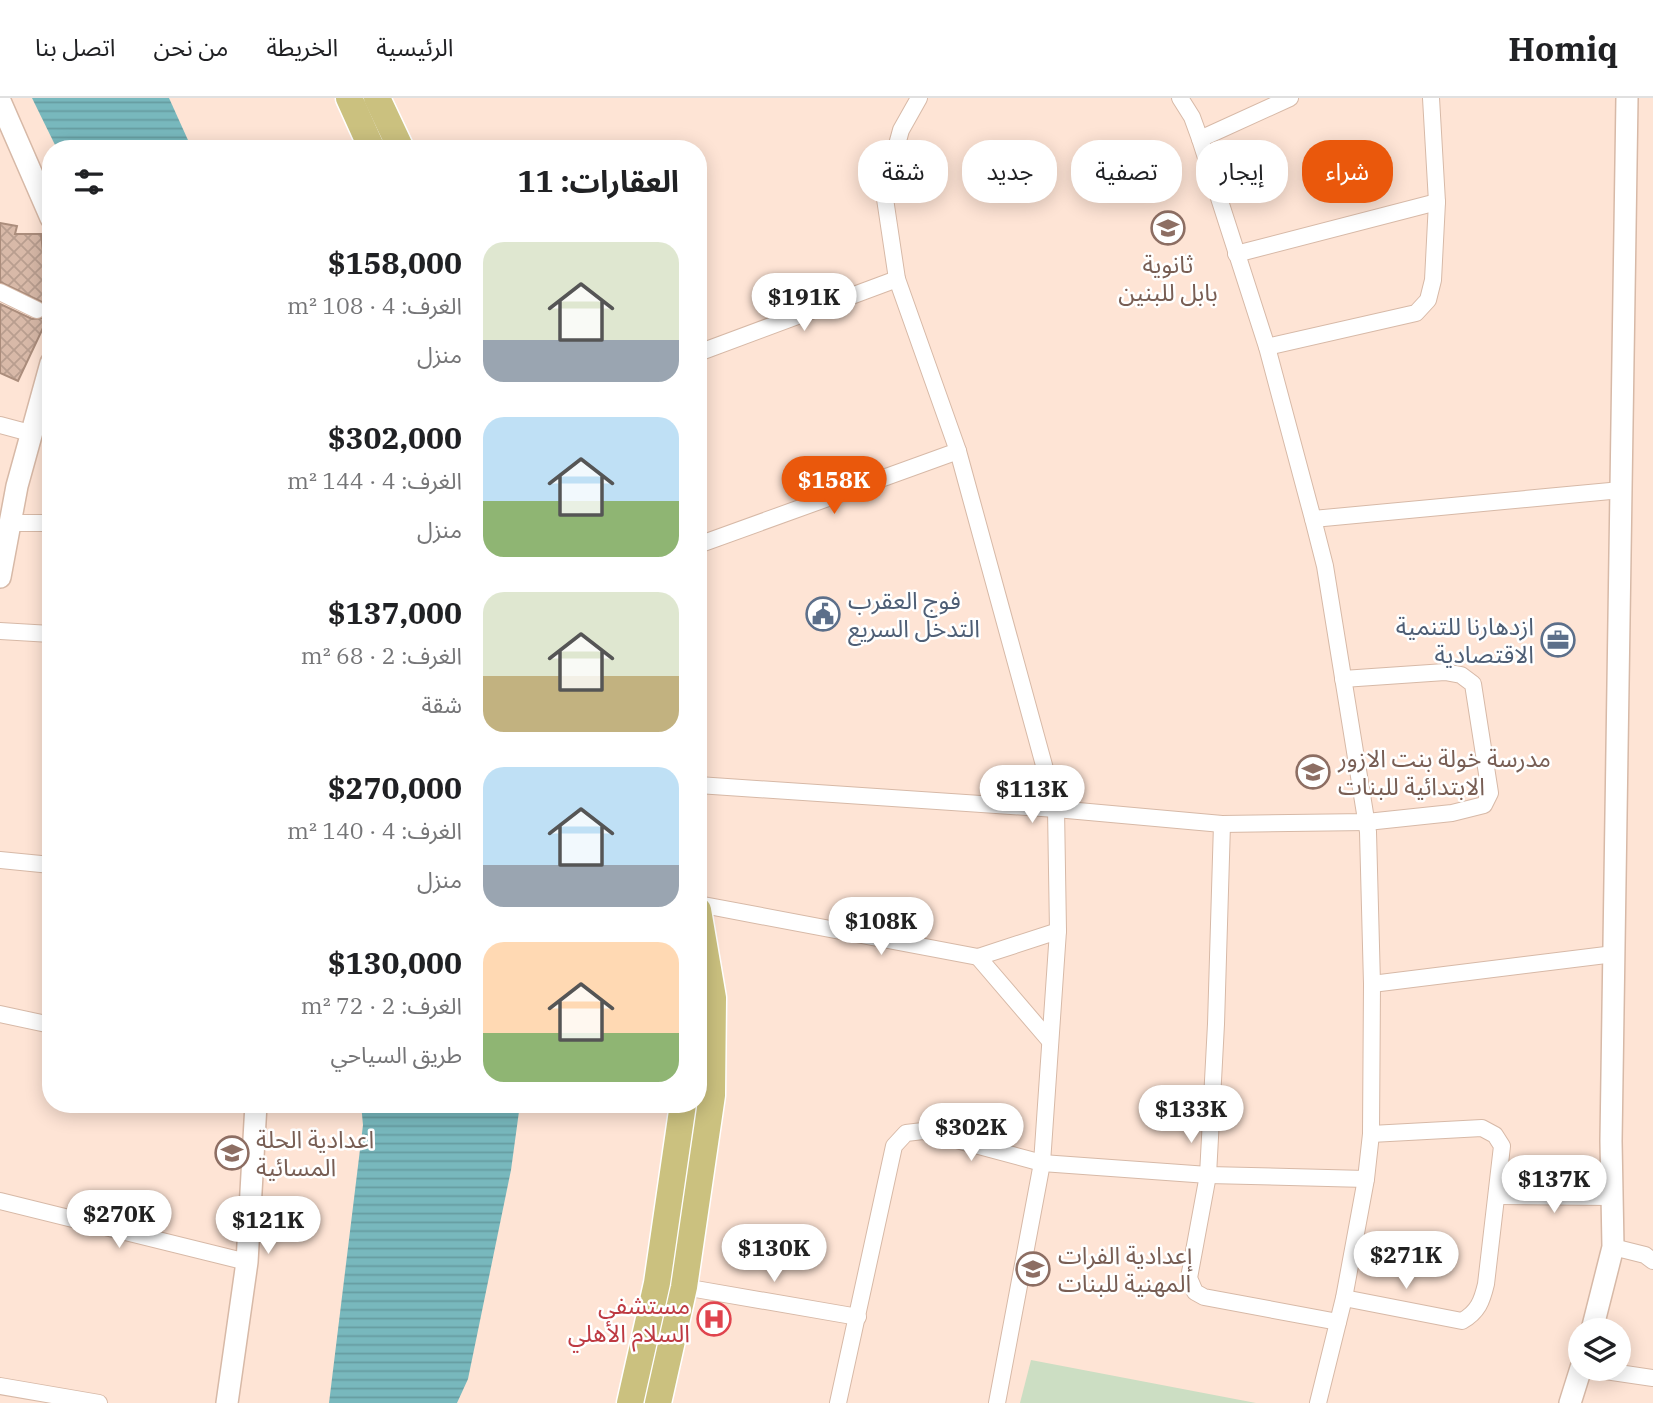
<!DOCTYPE html>
<html lang="ar">
<meta charset="utf-8">
<style>
:root{--surface:#fff;--page:#f2f2f2;--text:#202124;--muted:#757577;--line:#e0e0e0;--accent:#ea580c}
body{margin:0;font-family:"IBM Plex Serif","Noto Sans Arabic",serif;background:var(--page);color:var(--text);direction:rtl;height:100vh;display:flex;flex-direction:column;font-size:26px;white-space:nowrap}
*{box-sizing:border-box;margin:0}
p{font-size:23px;color:var(--muted)}
.icon{flex:none;width:38px;height:38px;fill:none;stroke:currentColor;stroke-width:2;stroke-linecap:round;stroke-linejoin:round}
.map{position:relative;flex:1;overflow:hidden;direction:ltr}
.drawer{position:absolute;left:42px;top:42px;width:665px;height:973px;display:flex;flex-direction:column;background:var(--surface);border-radius:28px;box-shadow:0 4px 18px #0003;direction:rtl}
.drawer>*{flex:none}
.top-card{position:absolute;left:728px;top:42px;width:665px;height:63px;direction:rtl;display:flex;gap:14px}
.buttons{position:absolute;left:1568px;top:1220px;display:grid;gap:14px}
.buttons a{display:grid;place-items:center;width:63px;height:63px;border-radius:50%;background:var(--surface);box-shadow:0 4px 18px #0003;font-size:35px}
.price{position:absolute;translate:-50% -60px;padding:0 16px;border-radius:24px;background:#fff;color:#222;font-size:23px;line-height:46px;filter:drop-shadow(0 2px 4px #0008)}
.price::after{content:'';position:absolute;left:50%;top:42px;width:21px;height:16px;margin-left:-10px;background:inherit;clip-path:polygon(0 0,100% 0,50% 100%)}
.price.on{background:var(--accent);color:#fff}
ul{padding:0;list-style:none}
li{display:flex;align-items:center;gap:21px;height:175px;padding:0 28px}
li span{display:grid;place-items:center;flex:none;width:196px;height:140px;border-radius:21px;color:#555}
li>.icon{margin-inline-start:auto}
span .icon{width:84px;height:84px;fill:#fffc;stroke-width:1}
li b{font-size:30px}
h2{display:flex;justify-content:space-between;align-items:center;height:84px;padding:0 28px;font-size:30px}
.tag{padding:0 24px;border-radius:28px;background:var(--surface);box-shadow:0 4px 18px #0003;font-size:24px;line-height:63px}
.tag.on{background:var(--accent);color:#fff}
header{display:flex;align-items:center;gap:42px;box-sizing:border-box;height:98px;padding:0 35px;background:var(--surface);border-bottom:2px solid var(--line)}
header strong{font-size:33px}
nav{display:flex;gap:38px;margin-inline-start:auto;font-size:24px}
.map>svg:first-child{display:block}
.green{fill:#ccdec3}
.water{fill:url(#water-rules)}
.building{fill:url(#building-cross-hatch);stroke:#ab8d7c;stroke-width:2}
.lines{fill:none;stroke-linecap:round;stroke-linejoin:round}
.minor-casing{stroke:#d7b9a7;stroke-width:18}
.tertiary-casing{stroke:#d7b9a7;stroke-width:24}
.primary-casing{stroke:#fff;stroke-width:29}
.minor{stroke:#fff;stroke-width:16}
.tertiary{stroke:#fff;stroke-width:21}
.primary{stroke:#cbc17f;stroke-width:26}
.labels{text-anchor:middle;dominant-baseline:central;stroke-width:5;stroke-linejoin:round;paint-order:stroke}
.education-label{font-size:24px;fill:#785e54;stroke:#fff;text-anchor:start}
.service-label{font-size:24px;fill:#4e5e75;stroke:#fff;text-anchor:start}
.health-label{font-size:24px;fill:#be3a42;stroke:#fff;text-anchor:end}
</style>
<header>
<strong>Homiq</strong>
<nav><a>الرئيسية</a><a>الخريطة</a><a>من نحن</a><a>اتصل بنا</a></nav>
</header>
<div class="map">
<svg width="1653" height="1305" viewBox="0 0 1653 1305">
<defs>
<pattern id="water-rules" width="6" height="5" patternUnits="userSpaceOnUse" patternTransform="scale(1.75)"><rect width="6" height="5" fill="#78b8bd"/><path d="M0 2.5h6" fill="none" stroke="#679da1"/></pattern>
<pattern id="building-cross-hatch" width="8" height="8" patternUnits="userSpaceOnUse" patternTransform="scale(1.75)"><rect width="8" height="8" fill="#d8b9a8"/><path d="M0 0l8 8M0 8l8-8" fill="none" stroke="#b99e8f"/></pattern>
</defs>
<rect width="100%" height="100%" fill="#fee4d5"/>
<path class="green" d="M1031,1262L1256,1305H1020Z"/>
<g class="water">
<path d="M32,0H169L192,51H57Z"/>
<path d="M361,1006H520L511,1072L468,1281L457,1305H329L363,1027Z"/>
</g>
<g class="building">
<path d="M0,125L17,128L15,136H41L46,182L44,205L0,184Z"/>
<path d="M0,206L32,221L43,220V230L18,283L0,275Z"/>
</g>
<g class="lines">
<defs>
<g id="minor">
<path d="M919,0L901,32L884,94L897,181L958,353L1056,711L1058,833L1042,1065L997,1305"/>
<path d="M1180,0L1192,19L1200,41L1267,249L1313,421L1325,468L1368,734L1372,886L1371,1036L1366,1081L1344,1200L1318,1305"/>
<path d="M1200,41L1290,0"/>
<path d="M1236,156L1437,104"/>
<path d="M0,194L37,212"/>
<path d="M1267,249L1416,215L1428,202L1433,182L1437,104L1431,0"/>
<path d="M698,255L897,181"/>
<path d="M0,327L30,335"/>
<path d="M1313,421L1621,392"/>
<path d="M11,425H51"/>
<path d="M698,447L958,353"/>
<path d="M0,533L51,536"/>
<path d="M698,687L1056,711L1222,726L1367,724L1452,715L1484,707L1490,695L1473,586L1461,577L1445,574L1343,581"/>
<path d="M1222,726L1216,926L1208,1077L1189,1180L1195,1194L1204,1199L1338,1224"/>
<path d="M0,762L51,767"/>
<path d="M698,806L978,859L1058,833"/>
<path d="M978,859L1050,943"/>
<path d="M1372,886L1614,856"/>
<path d="M0,916L51,927"/>
<path d="M1497,1098L1612,1099"/>
<path d="M0,1103L247,1164"/>
<path d="M1613,1149L1645,1157L1653,1163"/>
<path d="M684,1189L858,1219"/>
<path d="M1344,1200L1462,1223C1478,1214 1482,1203 1486,1186L1502,1048L1495,1037L1482,1030L1371,1036"/>
<path d="M1585,1270L1653,1280"/>
<path d="M0,1288L99,1305"/>
<path d="M838,1305L894,1048L906,1035L923,1033L1042,1065L1208,1077L1366,1081"/>
</g>
<g id="tertiary">
<path d="M0,3L51,120"/>
<path d="M0,479L17,388L51,265"/>
<path d="M1592,1232L1613,1149L1611,1043L1627,0"/>
<path d="M227,1305L247,1164L256,1006"/>
<path d="M1570,1305L1581,1270"/>
</g>
<g id="primary">
<path d="M349,0L372,51"/>
<path d="M377,0L401,51"/>
<path d="M630,1305L657,1185L683,1006"/>
<path d="M658,1305L684,1189L712,997L713,900L698,812"/>
</g>
</defs>
<use href="#minor" class="minor-casing"/>
<use href="#tertiary" class="tertiary-casing"/>
<use href="#primary" class="primary-casing"/>
<use href="#minor" class="minor"/>
<use href="#tertiary" class="tertiary"/>
<use href="#primary" class="primary"/>
</g>
<defs>
<symbol id="school-ring" viewBox="-11 -11 22 22"><circle r="9.5" fill="#fff" stroke="#8d6e63" stroke-width="1.5"/><path d="M0-5L7-2L0 1L-7-2ZM-4 1L0 2.5L4 1V4Q0 6-4 4Z" fill="#8d6e63"/></symbol>
<symbol id="civic-ring" viewBox="-11 -11 22 22"><circle r="9.5" fill="#fff" stroke="#5c6f8a" stroke-width="1.5"/><path d="M-.6-6.5H3V-4.5H.6V-3L4-1V1h2V6H-6V1h2V-1L-.6-3ZM-1.2 2.5V6h2.4V2.5Z" fill="#5c6f8a"/></symbol>
<symbol id="office-ring" viewBox="-11 -11 22 22"><circle r="9.5" fill="#fff" stroke="#5c6f8a" stroke-width="1.5"/><path d="M-6-3h4V-5.5h4V-3h4V5H-6ZM-1-4.5V-3h2v-1.5ZM-6 0V1H6V0Z" fill="#5c6f8a"/></symbol>
<symbol id="hospital-ring" viewBox="-11 -11 22 22"><circle r="9.5" fill="#fff" stroke="#e0444e" stroke-width="1.5"/><path d="M-5-5h3v3.5h4V-5h3V5h-3V1.5h-4V5h-3Z" fill="#e0444e"/></symbol>
</defs>
<g fill-rule="evenodd">
<use href="#school-ring" x="1149" y="111" width="38" height="38"/>
<use href="#civic-ring" x="804" y="497" width="38" height="38"/>
<use href="#office-ring" x="1539" y="523" width="38" height="38"/>
<use href="#school-ring" x="1294" y="655" width="38" height="38"/>
<use href="#school-ring" x="213" y="1036" width="38" height="38"/>
<use href="#school-ring" x="1014" y="1152" width="38" height="38"/>
<use href="#hospital-ring" x="695" y="1202" width="38" height="38"/>
</g>
<g class="labels">
<g class="education-label">
<text x="1168" y="166" text-anchor="middle">ثانوية<tspan x="1168" dy="28">بابل للبنين</tspan></text>
<text x="1338" y="660">مدرسة خولة بنت الازور<tspan x="1338" dy="28">الابتدائية للبنات</tspan></text>
<text x="256" y="1041">اعدادية الحلة<tspan x="256" dy="28">المسائية</tspan></text>
<text x="1058" y="1157">إعدادية الفرات<tspan x="1058" dy="28">المهنية للبنات</tspan></text>
</g>
<g class="service-label">
<text x="848" y="502">فوج العقرب<tspan x="848" dy="28">التدخل السريع</tspan></text>
<text x="1534" y="528" text-anchor="end">ازدهارنا للتنمية<tspan x="1534" dy="28">الاقتصادية</tspan></text>
</g>
<g class="health-label">
<text x="690" y="1207">مستشفى<tspan x="690" dy="28">السلام الأهلي</tspan></text>
</g>
</g>
</svg>
<div class="buttons">
<a><svg class="icon" aria-label="layers" viewBox="0 0 24 24"><path d="M12 4l9 5-9 5-9-5zM3 14l9 5 9-5"/></svg></a>
</div>
<b class="price" style="left:804px;top:235px">$191K</b>
<b class="price on" style="left:834px;top:418px">$158K</b>
<b class="price" style="left:1032px;top:727px">$113K</b>
<b class="price" style="left:881px;top:859px">$108K</b>
<b class="price" style="left:1191px;top:1047px">$133K</b>
<b class="price" style="left:971px;top:1065px">$302K</b>
<b class="price" style="left:1554px;top:1117px">$137K</b>
<b class="price" style="left:119px;top:1152px">$270K</b>
<b class="price" style="left:268px;top:1158px">$121K</b>
<b class="price" style="left:774px;top:1186px">$130K</b>
<b class="price" style="left:1406px;top:1193px">$271K</b>
<div class="top-card">
<a class="tag on">شراء</a>
<a class="tag">إيجار</a>
<a class="tag">تصفية</a>
<a class="tag">جديد</a>
<a class="tag">شقة</a>
</div>
<section class="drawer">
<h2>العقارات: 11<svg class="icon" aria-label="filters" viewBox="0 0 24 24"><path d="M4 7h16M4 17h16"/><circle cx="9" cy="7" r="2"/><circle cx="15" cy="17" r="2"/></svg></h2>
<ul>
<li><span style="background:linear-gradient(#dfe7d0 70%,#9aa5b1 0)"><svg class="icon" aria-label="home" viewBox="0 0 24 24"><path d="M3 11l9-7 9 7M6 9v11h12V9"/></svg></span><div><b>$158,000</b><p>الغرف: 4 · 108 m²</p><p>منزل</p></div></li>
<li><span style="background:linear-gradient(#bfe0f5 60%,#8fb573 0)"><svg class="icon" aria-label="home" viewBox="0 0 24 24"><path d="M3 11l9-7 9 7M6 9v11h12V9"/></svg></span><div><b>$302,000</b><p>الغرف: 4 · 144 m²</p><p>منزل</p></div></li>
<li><span style="background:linear-gradient(#dfe7d0 60%,#c2b280 0)"><svg class="icon" aria-label="home" viewBox="0 0 24 24"><path d="M3 11l9-7 9 7M6 9v11h12V9"/></svg></span><div><b>$137,000</b><p>الغرف: 2 · 68 m²</p><p>شقة</p></div></li>
<li><span style="background:linear-gradient(#bfe0f5 70%,#9aa5b1 0)"><svg class="icon" aria-label="home" viewBox="0 0 24 24"><path d="M3 11l9-7 9 7M6 9v11h12V9"/></svg></span><div><b>$270,000</b><p>الغرف: 4 · 140 m²</p><p>منزل</p></div></li>
<li><span style="background:linear-gradient(#ffd9b3 65%,#8fb573 0)"><svg class="icon" aria-label="home" viewBox="0 0 24 24"><path d="M3 11l9-7 9 7M6 9v11h12V9"/></svg></span><div><b>$130,000</b><p>الغرف: 2 · 72 m²</p><p>طريق السياحي</p></div></li>
</ul>
</section>
</div>
